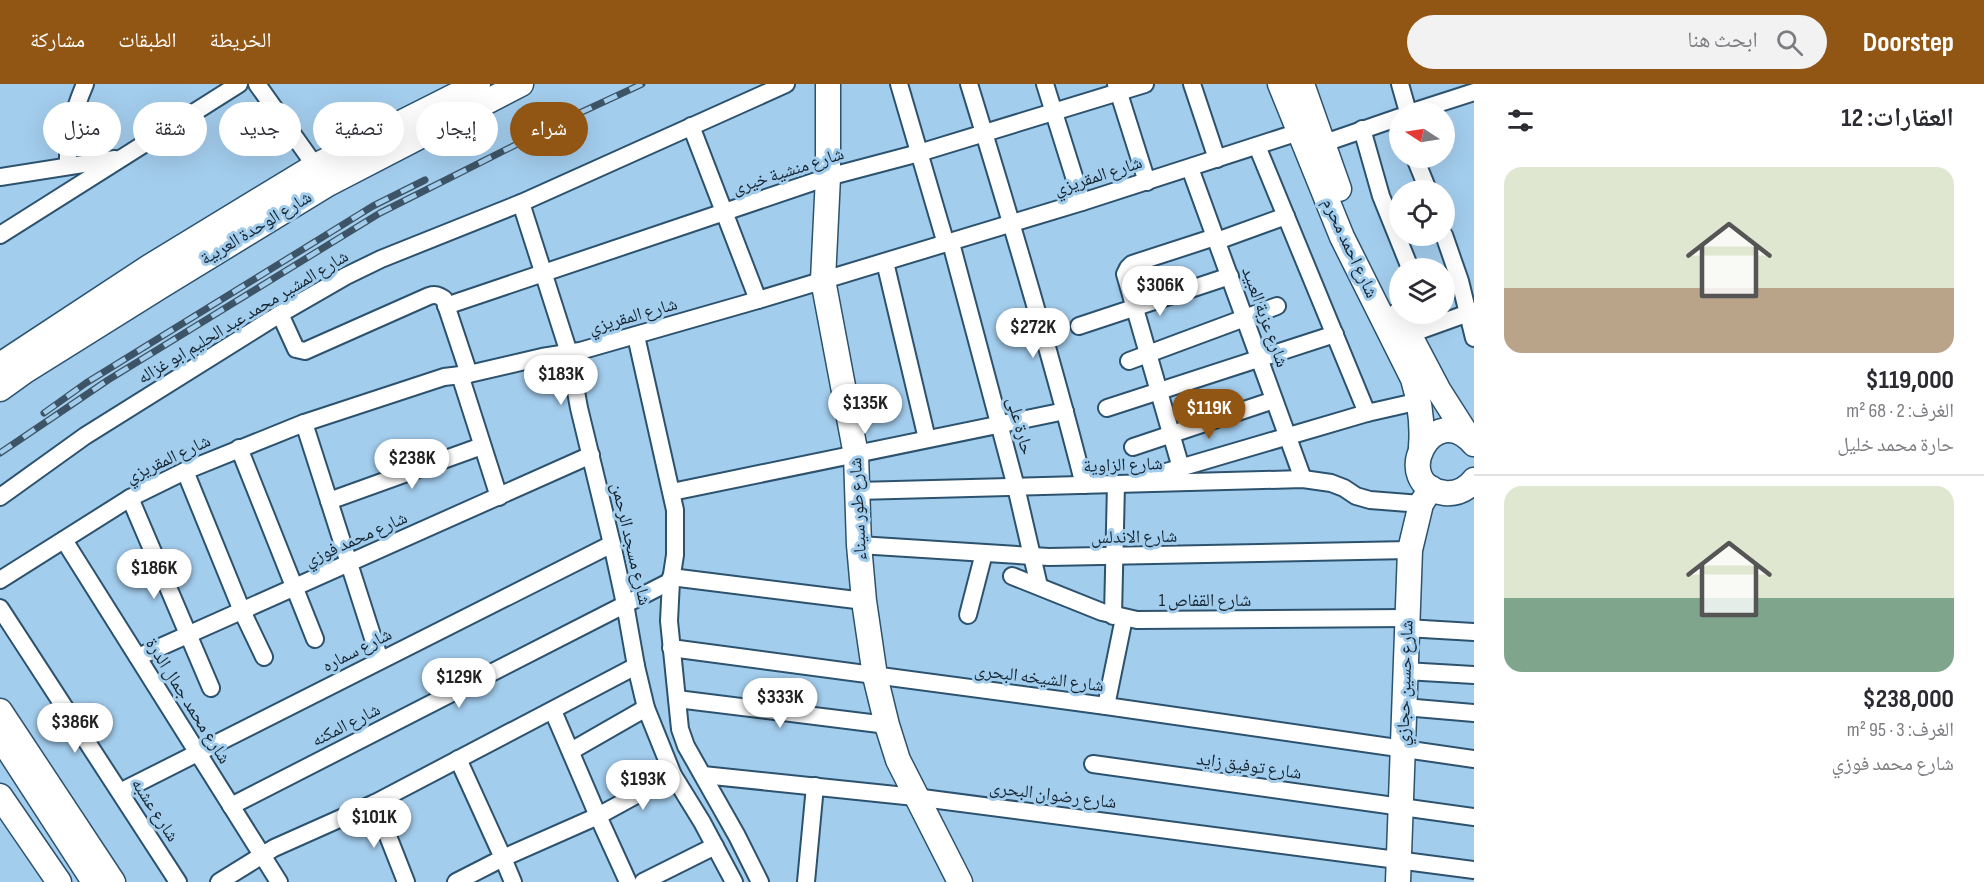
<!DOCTYPE html>
<html lang="ar">
<meta charset="utf-8">
<style>
:root{--surface:#fff;--page:#f2f2f3;--text:#2b2b33;--muted:#7c7c81;--line:#e1e1e2;--accent:#915614}
body{margin:0;font-family:"Sofia Sans Condensed","Noto Naskh Arabic",sans-serif;background:var(--page);color:var(--text);direction:rtl;height:100vh;display:flex;flex-direction:column;font-size:22px;white-space:nowrap}
*{box-sizing:border-box;margin:0}
p{font-size:20px;color:var(--muted)}
.icon{flex:none;width:33px;height:33px;fill:none;stroke:currentColor;stroke-width:2;stroke-linecap:round;stroke-linejoin:round}
.map{position:relative;flex:1;overflow:hidden;direction:ltr}
.side{display:flex;flex-direction:column;background:var(--surface);width:510px}
.side>*{flex:none}
.hud{position:absolute;left:18px;top:18px;width:570px;height:54px;direction:rtl;display:flex;gap:12px}
.needle{width:39px;rotate:282deg}
.tools{position:absolute;left:1389px;top:18px;display:grid;gap:12px}
.tools a{display:grid;place-items:center;width:66px;height:66px;border-radius:50%;background:var(--surface);box-shadow:0 6px 24px #0002;font-size:30px}
.price{position:absolute;translate:-50% -51px;padding:0 14px;border-radius:21px;background:#fff;color:#222;font-size:20px;line-height:39px;filter:drop-shadow(0 2px 3px #0008)}
.price::after{content:'';position:absolute;left:50%;top:36px;width:18px;height:14px;margin-left:-9px;background:inherit;clip-path:polygon(0 0,100% 0,50% 100%)}
.price.selected{background:var(--accent);color:#fff}
ul{padding:0;list-style:none}
li{display:grid;align-content:center;gap:12px;height:318px;padding:0 30px}
li+li{border-top:2px solid var(--line)}
li span{display:grid;place-items:center;height:186px;border-radius:18px;color:#555}
li>.icon{margin-inline-start:auto}
span .icon{width:108px;height:108px;fill:#fffc;stroke-width:1}
li b{font-size:26px}
h2{display:flex;justify-content:space-between;align-items:center;height:72px;padding:0 30px;font-size:26px}
.pill{padding:0 21px;border-radius:27px;background:var(--surface);box-shadow:0 6px 24px #0002;font-size:21px;line-height:54px}
.pill.selected{background:var(--accent);color:#fff}
header{display:flex;align-items:center;gap:36px;box-sizing:border-box;height:84px;padding:0 30px;background:var(--accent);color:#fff}
header strong{font-size:28px}
nav{display:flex;gap:33px;margin-inline-start:auto;font-size:21px}
.search{width:420px;height:54px;background:var(--page);display:flex;align-items:center;gap:15px;box-sizing:border-box;padding:0 21px;border-radius:33px;color:var(--muted);font-size:22px}
main{display:flex;flex:1;min-height:0}
.map>svg:first-child{display:block}
.lines{fill:none;stroke-linecap:round;stroke-linejoin:round}
.street-casing{stroke:#2c526e;stroke-width:20}
.secondary-casing{stroke:#2c526e;stroke-width:27}
.primary-casing{stroke:#2c526e;stroke-width:30}
.street{stroke:#fff;stroke-width:16}
.secondary{stroke:#fff;stroke-width:24}
.primary{stroke:#fff;stroke-width:27}
.rail-casing{stroke:#3d5466;stroke-width:7}
.rail{stroke:#a3cded;stroke-width:4.5;stroke-dasharray:14;stroke-linecap:butt}
.labels{text-anchor:middle;dominant-baseline:central;stroke-width:6;stroke-linejoin:round;paint-order:stroke}
.street-label{font-size:18px;fill:#152531;stroke:#a3cded}
</style>
<header>
<strong>Doorstep</strong>
<div class="search"><svg class="icon" aria-label="search" viewBox="0 0 24 24"><circle cx="10" cy="10" r="6"/><path d="M15 15l6 6"/></svg>ابحث هنا</div>
<nav><a>الخريطة</a><a>الطبقات</a><a>مشاركة</a></nav>
</header>
<main>
<section class="side">
<h2>العقارات: 12<svg class="icon" aria-label="filters" viewBox="0 0 24 24"><path d="M4 7h16M4 17h16"/><circle cx="9" cy="7" r="2"/><circle cx="15" cy="17" r="2"/></svg></h2>
<ul>
<li><span style="background:linear-gradient(#dfe7d0 65%,#b9a48a 0)"><svg class="icon" aria-label="home" viewBox="0 0 24 24"><path d="M3 11l9-7 9 7M6 9v11h12V9"/></svg></span><div><b>$119,000</b><p>الغرف: 2 · 68 m²</p><p>حارة محمد خليل</p></div></li>
<li><span style="background:linear-gradient(#dfe7d0 60%,#7fa58c 0)"><svg class="icon" aria-label="home" viewBox="0 0 24 24"><path d="M3 11l9-7 9 7M6 9v11h12V9"/></svg></span><div><b>$238,000</b><p>الغرف: 3 · 95 m²</p><p>شارع محمد فوزي</p></div></li>
</ul>
</section>
<div class="map">
<svg width="1474" height="798" viewBox="0 0 1474 798">
<rect width="100%" height="100%" fill="#a3cded"/>
<g class="lines">
<defs>
<g id="street">
<path d="M257,0L321,90"/>
<path d="M899,0L946,160"/>
<path d="M969,0C1010,133 1050,266 1084,401"/>
<path d="M1045,0L1082,118"/>
<path d="M1116,0L1147,98"/>
<path d="M1192,0L1217,75"/>
<path d="M1400,0L1408,28"/>
<path d="M1412,28L1474,8"/>
<path d="M691,42L758,216"/>
<path d="M1362,45L1381,112L1410,184"/>
<path d="M1257,62L1367,329"/>
<path d="M1313,63L1400,33"/>
<path d="M1415,74L1428,106"/>
<path d="M68,82C67,52 73,28 85,0"/>
<path d="M1190,84L1303,395"/>
<path d="M0,93L115,75"/>
<path d="M521,119L569,269L579,324L612,460L625,520L636,582L646,624L673,691L702,738L734,798"/>
<path d="M0,151L239,0"/>
<path d="M1444,151L1460,197L1474,254"/>
<path d="M1217,157L1286,132"/>
<path d="M951,159L1016,403L1039,502"/>
<path d="M885,178L927,355"/>
<path d="M446,222L828,93L919,69L1145,0"/>
<path d="M280,230L296,265L305,267L429,212C435,210 438,211 444,215L469,290"/>
<path d="M1079,242L1230,192"/>
<path d="M1410,250L1474,227"/>
<path d="M636,252L675,426V471L671,497L669,537L680,645L686,662L737,752L760,798"/>
<path d="M1129,277L1277,222"/>
<path d="M460,291L499,413"/>
<path d="M1107,324L1335,250"/>
<path d="M304,339L380,576"/>
<path d="M1133,363L1274,316"/>
<path d="M239,364L315,555"/>
<path d="M1181,384L1125,190L1128,184L1132,180L1215,153"/>
<path d="M185,387L242,527L264,573"/>
<path d="M1149,393L1367,329L1420,317"/>
<path d="M857,407L1303,395L1331,399L1344,404L1356,412L1370,416L1421,420"/>
<path d="M672,408L1065,327"/>
<path d="M0,413L85,352L280,230L346,192L381,175L521,119L786,0"/>
<path d="M130,414L211,604"/>
<path d="M329,417L482,362"/>
<path d="M64,456L279,798"/>
<path d="M859,461L1049,473L1410,466"/>
<path d="M1012,492L1102,528L1137,536L1407,534"/>
<path d="M671,493L864,517"/>
<path d="M0,496L130,414L185,387L304,339L444,293L469,290L542,273L580,267L758,216L1082,118L1299,48"/>
<path d="M0,524L178,798"/>
<path d="M968,531L984,469"/>
<path d="M1113,532L1116,400"/>
<path d="M1406,544L1474,548"/>
<path d="M671,564L1106,622L1474,675"/>
<path d="M138,573L591,371"/>
<path d="M1405,587L1474,591"/>
<path d="M677,615L887,641"/>
<path d="M1106,622L1124,534"/>
<path d="M1404,623L1474,629"/>
<path d="M553,627L598,732L628,798"/>
<path d="M571,667L646,624"/>
<path d="M1093,680L1474,733"/>
<path d="M703,691L915,713L1474,786"/>
<path d="M120,708L612,460"/>
<path d="M375,719L406,798"/>
<path d="M231,722L671,497"/>
<path d="M219,798L274,764L375,719L636,582"/>
<path d="M456,798L503,774L458,675"/>
<path d="M513,798L503,774L598,732L673,691"/>
<path d="M643,798L715,762"/>
<path d="M806,798L815,702"/>
</g>
<g id="secondary">
<path d="M828,0V93L823,196L856,371L859,461L864,517L875,592L887,641L898,676L960,798"/>
<path d="M1280,0L1342,153L1413,295C1420,318 1423,339 1421,363"/>
<path d="M1302,0L1339,105"/>
<path d="M1399,231L1439,307L1469,354"/>
<path d="M0,281L149,183L315,82L478,0"/>
<path d="M0,305L25,287L161,202L328,100L521,0"/>
<path d="M1474,360C1432,312 1388,402 1445,409C1457,410 1467,405 1474,396"/>
<path d="M0,627L113,798"/>
<path d="M0,712L59,798"/>
<path d="M1398,798L1410,466L1421,420L1431,404"/>
</g>
<path id="primary" d="M0,650L96,798"/>
</defs>
<use href="#street" class="street-casing"/>
<use href="#secondary" class="secondary-casing"/>
<use href="#primary" class="primary-casing"/>
<use href="#street" class="street"/>
<use href="#secondary" class="secondary"/>
<use href="#primary" class="primary"/>
<defs>
<g id="rail">
<path d="M44,329L86,299L373,122L425,96"/>
<path d="M0,369L108,296L380,129L571,33L642,0"/>
</g>
</defs>
<use href="#rail" class="rail-casing"/>
<use href="#rail" class="rail"/>
</g>
<g class="labels">
<g class="street-label">
<text transform="translate(788 87) rotate(-18)">شارع منشية خيرى</text>
<text transform="translate(1098 92) rotate(-18)">شارع المقريزي</text>
<text transform="translate(256 144) rotate(-31)">شارع الوحدة العربية</text>
<text transform="translate(1350 164) rotate(65)">شارع احمد محرم</text>
<text transform="translate(633 232) rotate(-16)">شارع المقريزي</text>
<text transform="translate(243 233) rotate(-31)">شارع المشير محمد عبد الحليم ابو غزاله</text>
<text transform="translate(1265 233) rotate(70)">شارع عزبة العبيد</text>
<text transform="translate(1020 342) rotate(75)">حارة على</text>
<text transform="translate(168 375) rotate(-25)">شارع المقريزي</text>
<text transform="translate(1123 381) rotate(-2)">شارع الزاوية</text>
<text transform="translate(858 425) rotate(-93)">شارع طور سيناء</text>
<text transform="translate(1134 453) rotate(-1)">شارع الاندلس</text>
<text transform="translate(356 455) rotate(-24)">شارع محمد فوزي</text>
<text transform="translate(631 460) rotate(77)">شارع مسجد الرحمن</text>
<text x="1205" y="516">شارع القفاص 1</text>
<text transform="translate(357 566) rotate(-27)">شارع سماره</text>
<text transform="translate(1039 594) rotate(7)">شارع الشيخه البحرى</text>
<text transform="translate(1405 599) rotate(-88)">شارع حسين حجازي</text>
<text transform="translate(188 617) rotate(58)">شارع محمد جمال الدرة</text>
<text transform="translate(346 641) rotate(-27)">شارع المكنه</text>
<text transform="translate(1249 682) rotate(8)">شارع توفيق زايد</text>
<text transform="translate(1053 711) rotate(7)">شارع رضوان البحرى</text>
<text transform="translate(155 726) rotate(57)">شارع عشبه</text>
</g>
</g>
</svg>
<div class="tools">
<a><svg class="needle" viewBox="-14 -14 28 28"><path d="M0-13l5 13h-10z" fill="#e53935"/><path d="M0 13l5-13h-10z" fill="#7c7c81"/></svg></a>
<a><svg class="icon" aria-label="locate" viewBox="0 0 24 24"><circle cx="12" cy="12" r="6"/><path d="M12 2v4M12 18v4M2 12h4M18 12h4"/></svg></a>
<a><svg class="icon" aria-label="layers" viewBox="0 0 24 24"><path d="M12 4l9 5-9 5-9-5zM3 14l9 5 9-5"/></svg></a>
</div>
<b class="price" style="left:1160px;top:233px">$306K</b>
<b class="price" style="left:1033px;top:275px">$272K</b>
<b class="price" style="left:561px;top:322px">$183K</b>
<b class="price" style="left:865px;top:351px">$135K</b>
<b class="price selected" style="left:1209px;top:356px">$119K</b>
<b class="price" style="left:412px;top:406px">$238K</b>
<b class="price" style="left:154px;top:516px">$186K</b>
<b class="price" style="left:459px;top:625px">$129K</b>
<b class="price" style="left:780px;top:645px">$333K</b>
<b class="price" style="left:75px;top:670px">$386K</b>
<b class="price" style="left:643px;top:727px">$193K</b>
<b class="price" style="left:374px;top:765px">$101K</b>
<div class="hud">
<a class="pill selected">شراء</a>
<a class="pill">إيجار</a>
<a class="pill">تصفية</a>
<a class="pill">جديد</a>
<a class="pill">شقة</a>
<a class="pill">منزل</a>
</div>
</div>
</main>
